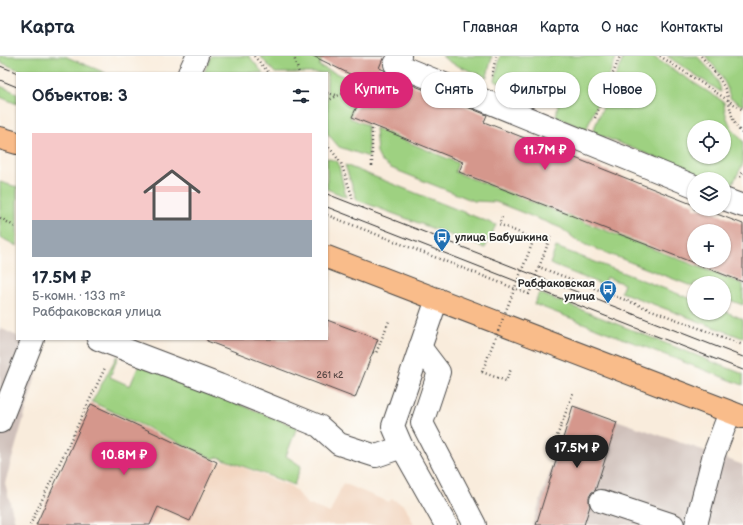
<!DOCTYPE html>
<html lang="ru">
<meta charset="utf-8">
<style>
:root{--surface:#fff;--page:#f2f2f3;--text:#1f2937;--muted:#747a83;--line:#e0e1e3;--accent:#db2777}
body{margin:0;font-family:"Balsamiq Sans",sans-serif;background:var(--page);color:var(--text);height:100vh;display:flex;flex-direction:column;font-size:15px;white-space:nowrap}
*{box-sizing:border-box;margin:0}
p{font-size:13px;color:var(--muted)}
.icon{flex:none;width:22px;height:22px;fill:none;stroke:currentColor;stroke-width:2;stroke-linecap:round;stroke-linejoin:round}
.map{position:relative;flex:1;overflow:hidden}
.sheet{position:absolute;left:16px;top:16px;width:312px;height:268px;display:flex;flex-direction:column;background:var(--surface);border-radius:0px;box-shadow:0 1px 3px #0004}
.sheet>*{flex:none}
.guide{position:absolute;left:340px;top:16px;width:343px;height:36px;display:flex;gap:8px}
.fabs{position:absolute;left:687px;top:64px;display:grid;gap:8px}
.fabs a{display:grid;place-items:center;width:44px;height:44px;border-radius:50%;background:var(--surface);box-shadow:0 1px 3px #0004;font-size:20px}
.price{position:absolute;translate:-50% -34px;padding:0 9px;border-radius:14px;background:var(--accent);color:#fff;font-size:13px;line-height:26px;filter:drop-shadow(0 1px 2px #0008)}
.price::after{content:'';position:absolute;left:50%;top:24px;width:12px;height:9px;margin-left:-6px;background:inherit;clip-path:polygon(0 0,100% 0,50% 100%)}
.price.on{background:#222;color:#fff}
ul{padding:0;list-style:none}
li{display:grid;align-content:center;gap:8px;height:212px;padding:0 16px}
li+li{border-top:1px solid var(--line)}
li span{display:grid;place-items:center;height:124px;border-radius:0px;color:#555}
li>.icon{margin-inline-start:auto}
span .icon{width:72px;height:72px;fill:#fffc;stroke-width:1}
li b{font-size:17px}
h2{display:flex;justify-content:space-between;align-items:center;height:48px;padding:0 16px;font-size:17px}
.tag{padding:0 14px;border-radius:18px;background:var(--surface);box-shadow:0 1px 3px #0004;font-size:14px;line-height:36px}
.tag.on{background:var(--accent);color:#fff}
header{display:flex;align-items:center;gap:24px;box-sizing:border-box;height:56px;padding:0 20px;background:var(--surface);border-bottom:1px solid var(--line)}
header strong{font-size:19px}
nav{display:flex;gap:22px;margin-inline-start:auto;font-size:14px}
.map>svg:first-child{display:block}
.built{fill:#f2d4be}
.industrial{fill:#cfc0ba}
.green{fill:#9ed181;stroke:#647e56;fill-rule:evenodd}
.building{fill:#d5978c;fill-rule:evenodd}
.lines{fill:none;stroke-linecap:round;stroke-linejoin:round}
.minor-casing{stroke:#4a4846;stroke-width:24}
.major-casing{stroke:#4a4846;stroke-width:24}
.path{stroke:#4a4846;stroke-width:2.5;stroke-dasharray:1 3;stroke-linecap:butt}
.minor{stroke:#fff;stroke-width:22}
.major{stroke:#f9bc8a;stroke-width:22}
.tram{stroke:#2b2b2b;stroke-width:1}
.path-bridge{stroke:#4a4846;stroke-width:2.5;stroke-dasharray:1 3;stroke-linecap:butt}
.labels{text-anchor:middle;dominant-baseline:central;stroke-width:4;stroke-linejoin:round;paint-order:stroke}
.number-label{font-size:9px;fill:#564643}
.poi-label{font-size:11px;font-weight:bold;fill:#2b2b2b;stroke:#fdfcf7;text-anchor:start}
</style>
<header>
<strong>Карта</strong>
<nav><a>Главная</a><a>Карта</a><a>О нас</a><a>Контакты</a></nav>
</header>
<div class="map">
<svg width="743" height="469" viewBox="0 0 743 469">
<rect width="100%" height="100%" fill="#fdfcf7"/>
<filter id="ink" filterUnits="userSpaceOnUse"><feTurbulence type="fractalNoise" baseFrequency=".025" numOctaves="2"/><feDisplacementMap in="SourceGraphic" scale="8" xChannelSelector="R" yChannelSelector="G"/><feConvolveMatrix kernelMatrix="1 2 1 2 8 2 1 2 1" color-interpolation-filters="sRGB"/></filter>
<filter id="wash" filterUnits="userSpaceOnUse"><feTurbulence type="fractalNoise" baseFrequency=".012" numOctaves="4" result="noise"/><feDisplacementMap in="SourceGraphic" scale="16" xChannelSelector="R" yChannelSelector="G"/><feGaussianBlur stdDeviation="0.9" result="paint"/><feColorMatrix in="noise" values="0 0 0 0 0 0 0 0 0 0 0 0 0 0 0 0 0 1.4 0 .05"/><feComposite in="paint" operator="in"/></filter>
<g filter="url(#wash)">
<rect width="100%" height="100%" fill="#f9ecdc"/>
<path class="built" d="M91,348L217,406L227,405L292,431L307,448L330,457L343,427L388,446L392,443L404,449L409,458L414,469H36Z"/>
<g class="industrial">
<path d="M0,272L17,280V283H24L44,292L5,427L15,466L14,469H0Z"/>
<path d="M573,349L714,398L743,409V469H532Z"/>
</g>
<g class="green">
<path d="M0,0H64L106,17H26L0,6Z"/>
<path d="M211,0H249L263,17H204Z"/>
<path d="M260,0H323L319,10L357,26V35L350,62L367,69L369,101L339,91L327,77V17H275Z"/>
<path d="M442,0H492L487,21C475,16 450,9 442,0Z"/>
<path d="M500,0H617L586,74L556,61L558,49L495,25Z"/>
<path d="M624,0H652L724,46C725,63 731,73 743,85V108L731,131L724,129V123H710L594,77L593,75ZM694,71H724V101H694Z"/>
<path d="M667,0H697C706,10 720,22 721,36Z"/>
<path d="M705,0H743V50L730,42L726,29L718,15Z"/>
<path d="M0,30L17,37V48L0,41Z"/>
<path d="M375,72L458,107L455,116L743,228V249L724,242V227H694V231L586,189L579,186L561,172L496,146L474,145L391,112L381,105L377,97Z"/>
<path d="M327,102L338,106L346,141L327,133Z"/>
<path d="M345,109L496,169L485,192L357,144Z"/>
<path d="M0,126L17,131V190L0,181Z"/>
<path d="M556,191L694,244V257H724V255L743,263V282L621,236L624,228L606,221L603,229L550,208Z"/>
<path d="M539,237L743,318V329L534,248Z"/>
<path d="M117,300L118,301L110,321L130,330L139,309L297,371L286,400L301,410L294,429L218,401L214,403L92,346Z"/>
</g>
<g id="blocks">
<g class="building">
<path d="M313,0H384L379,12L384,14L390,20L487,59L484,66L694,149V153H704L743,168V226L459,116L463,106L352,61L368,27ZM694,175H724V205H694Z"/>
<path d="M327,264L378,283L355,342L207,285V283H327Z"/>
<path d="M91,348L217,406L190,465L158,451L150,469H36Z"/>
<path d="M573,350L617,366L595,435L592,436L589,441V447L590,450L584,469H536Z"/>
</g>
</g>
</g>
<g filter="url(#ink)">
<use href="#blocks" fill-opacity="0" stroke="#4a4846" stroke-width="1"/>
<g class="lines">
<defs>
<g id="minor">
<path d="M400,0L395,8L694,130"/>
<path d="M189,17L197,0"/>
<path d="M724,143L743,150"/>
<path d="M437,243L393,370L402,391L446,469"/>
<path d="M98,283L219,329L319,370L339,388L376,400L402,391"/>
<path d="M420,291L439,316L422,367L475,469"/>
<path d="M0,366L33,283"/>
<path d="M601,445L673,469"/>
<path d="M696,469L714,398L730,356"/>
</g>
<g id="major">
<path d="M0,82L17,87"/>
<path d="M327,201L743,361"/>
</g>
</defs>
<use href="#minor" class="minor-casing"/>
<use href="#major" class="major-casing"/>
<g class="path">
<path d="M254,0L269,17"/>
<path d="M295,0L294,1L299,17"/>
<path d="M660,0L743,54"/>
<path d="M701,0C710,11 719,20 725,33C732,49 728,64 743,78"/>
<path d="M492,20L496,0"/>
<path d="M327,37L336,39"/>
<path d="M327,45L337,40L363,30L373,19"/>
<path d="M595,62L620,0"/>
<path d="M372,69V110"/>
<path d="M327,88L341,107L353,143"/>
<path d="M740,121L743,116"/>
<path d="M327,159L529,238L539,211"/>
<path d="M502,161L499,168L534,183"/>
<path d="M0,162L4,164L17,172"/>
<path d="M551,180L539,211L743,289"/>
<path d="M373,296L376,297L389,265"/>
<path d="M482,316L506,325L511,313"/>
<path d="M553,386L556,383L573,337"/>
<path d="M30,469L105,312"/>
</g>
<use href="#minor" class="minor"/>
<use href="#major" class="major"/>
<g class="tram">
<path d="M0,10L18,17"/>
<path d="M0,24L17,31"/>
<path d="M327,138L743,301"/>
<path d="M327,151L743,314"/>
</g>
<path class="path-bridge" d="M482,316L534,183"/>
</g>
</g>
<defs>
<symbol id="bus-pin" viewBox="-11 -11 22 30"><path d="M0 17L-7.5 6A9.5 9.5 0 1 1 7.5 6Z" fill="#1f6fb2" stroke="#fdfcf7"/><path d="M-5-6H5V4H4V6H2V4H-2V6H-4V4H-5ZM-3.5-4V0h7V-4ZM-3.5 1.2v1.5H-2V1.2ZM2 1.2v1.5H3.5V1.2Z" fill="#fff"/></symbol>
</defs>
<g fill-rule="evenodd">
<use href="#bus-pin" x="432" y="171" width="20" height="27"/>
<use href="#bus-pin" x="598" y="223" width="20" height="27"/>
</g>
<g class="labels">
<g class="number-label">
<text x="330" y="319">261 к2</text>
</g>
<g class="poi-label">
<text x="455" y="181">улица Бабушкина</text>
<text x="595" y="227" text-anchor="end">Рабфаковская<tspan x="595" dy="13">улица</tspan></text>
</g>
</g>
</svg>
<div class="fabs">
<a><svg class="icon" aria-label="locate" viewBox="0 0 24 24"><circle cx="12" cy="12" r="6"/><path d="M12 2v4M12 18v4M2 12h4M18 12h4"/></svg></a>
<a><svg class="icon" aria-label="layers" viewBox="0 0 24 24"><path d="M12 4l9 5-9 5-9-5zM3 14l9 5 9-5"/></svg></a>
<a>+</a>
<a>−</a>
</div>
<b class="price" style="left:545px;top:115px">11.7M ₽</b>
<b class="price on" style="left:577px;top:413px">17.5M ₽</b>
<b class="price" style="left:124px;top:420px">10.8M ₽</b>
<div class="guide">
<a class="tag on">Купить</a>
<a class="tag">Снять</a>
<a class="tag">Фильтры</a>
<a class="tag">Новое</a>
</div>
<section class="sheet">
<h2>Объектов: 3<svg class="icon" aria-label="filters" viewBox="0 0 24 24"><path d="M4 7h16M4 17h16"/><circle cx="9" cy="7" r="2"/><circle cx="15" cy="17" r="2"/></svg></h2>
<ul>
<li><span style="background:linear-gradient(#f6c9c9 70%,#9aa5b1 0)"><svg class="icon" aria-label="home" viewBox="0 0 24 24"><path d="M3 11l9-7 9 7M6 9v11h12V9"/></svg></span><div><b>17.5M ₽</b><p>5-комн. · 133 m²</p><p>Рабфаковская улица</p></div></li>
</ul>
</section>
</div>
